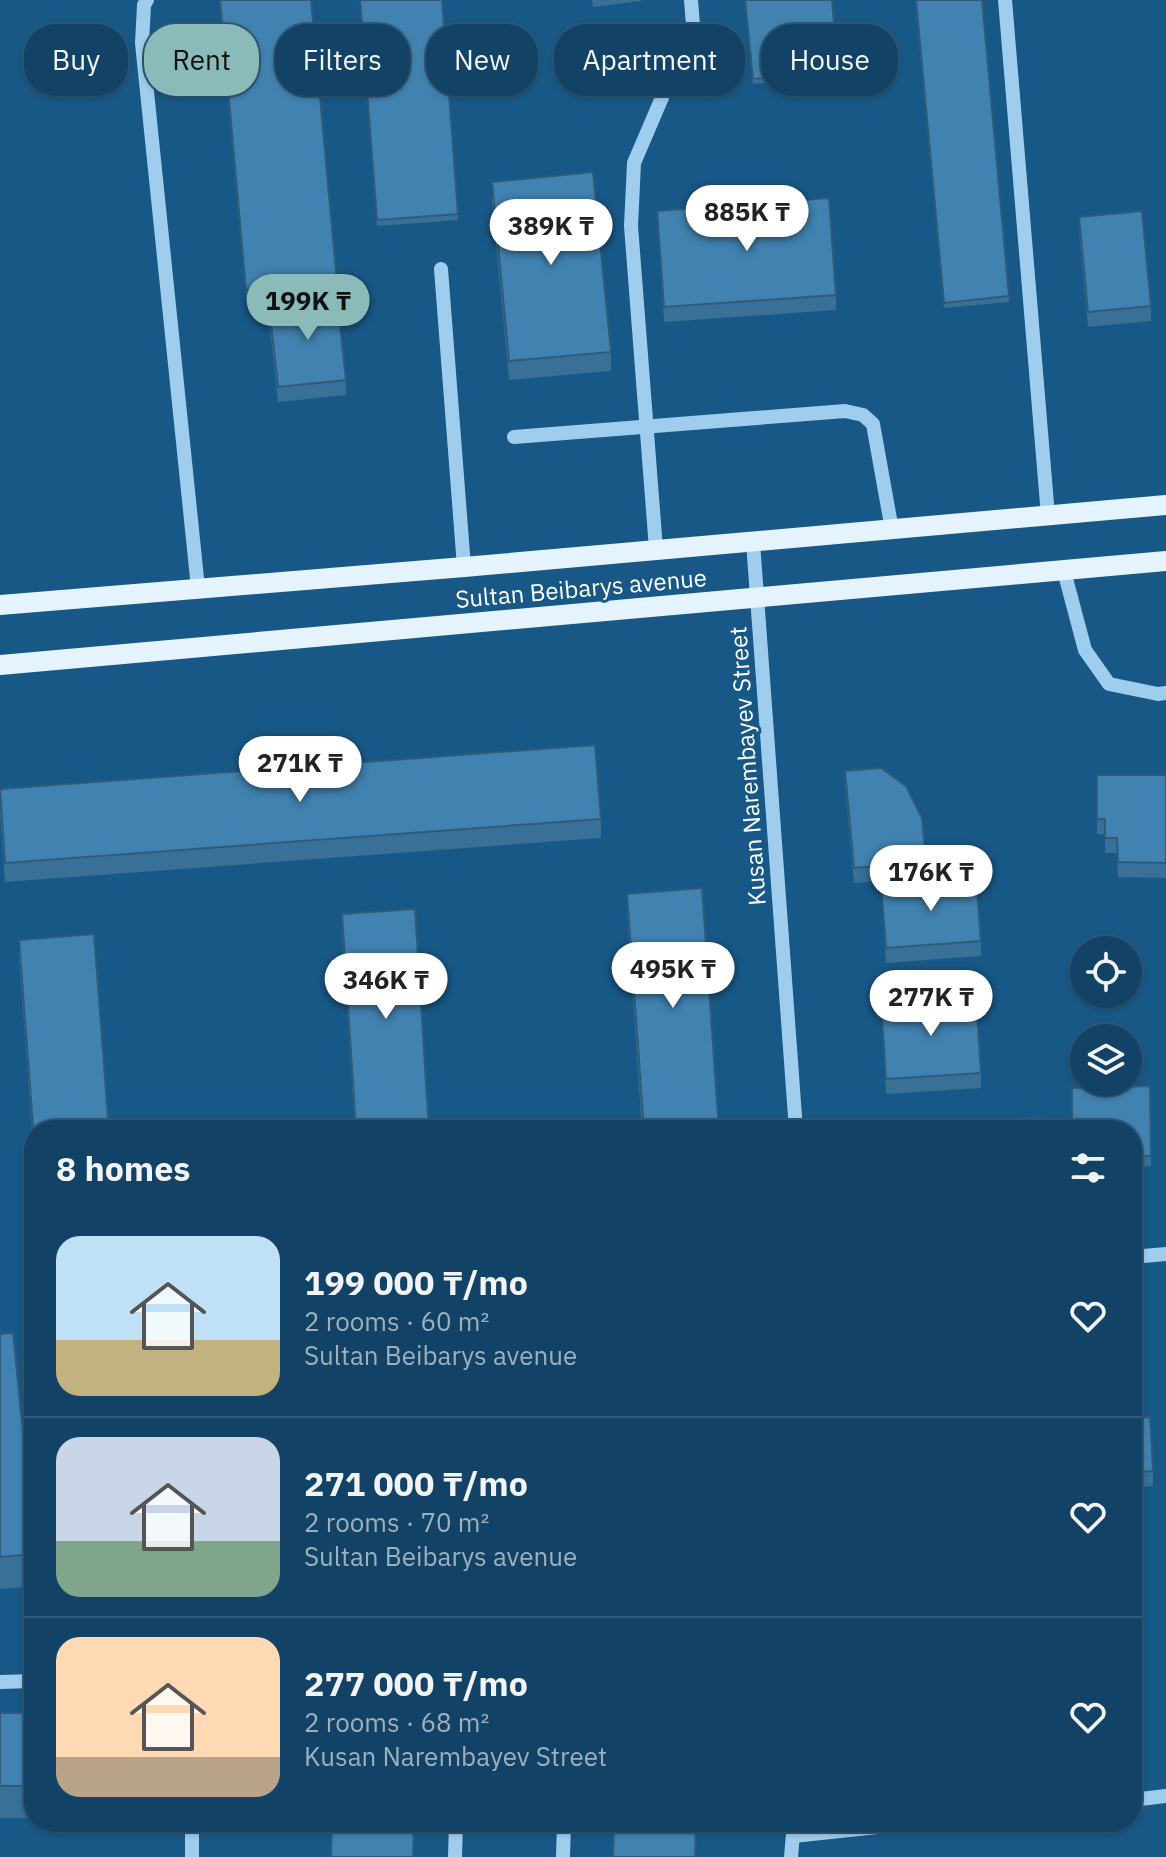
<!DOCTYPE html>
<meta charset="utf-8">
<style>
:root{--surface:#124265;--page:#1f4d6e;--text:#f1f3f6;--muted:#9cb0bf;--line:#315b79;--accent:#8bbbb9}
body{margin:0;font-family:"IBM Plex Sans",sans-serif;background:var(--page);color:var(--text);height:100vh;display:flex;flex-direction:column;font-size:30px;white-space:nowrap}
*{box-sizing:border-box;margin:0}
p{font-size:26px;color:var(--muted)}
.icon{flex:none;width:44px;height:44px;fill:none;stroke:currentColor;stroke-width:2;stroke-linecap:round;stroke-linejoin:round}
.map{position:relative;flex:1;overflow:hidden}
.side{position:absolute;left:24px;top:1120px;width:1118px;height:712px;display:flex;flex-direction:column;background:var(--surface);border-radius:32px;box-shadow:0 2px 6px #0004,0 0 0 2px var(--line)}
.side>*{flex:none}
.guide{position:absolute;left:24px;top:24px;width:1118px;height:72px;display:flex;gap:16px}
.buttons{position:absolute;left:1070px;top:936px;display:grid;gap:16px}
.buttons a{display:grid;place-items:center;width:72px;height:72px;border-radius:50%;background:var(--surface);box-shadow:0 2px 6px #0004,0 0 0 2px var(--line);font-size:40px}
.price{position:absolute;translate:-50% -68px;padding:0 18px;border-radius:28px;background:#fff;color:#222;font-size:26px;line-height:52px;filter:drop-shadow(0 2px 4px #0008)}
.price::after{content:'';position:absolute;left:50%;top:48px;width:24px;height:18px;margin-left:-12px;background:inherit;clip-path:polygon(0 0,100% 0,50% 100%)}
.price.current{background:var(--accent);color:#111}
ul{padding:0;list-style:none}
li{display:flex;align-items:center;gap:24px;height:200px;padding:0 32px}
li+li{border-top:2px solid var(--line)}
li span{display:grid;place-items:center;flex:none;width:224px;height:160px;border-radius:24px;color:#555}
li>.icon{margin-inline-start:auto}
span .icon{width:96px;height:96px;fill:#fffc;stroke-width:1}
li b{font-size:34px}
h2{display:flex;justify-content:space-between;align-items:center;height:96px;padding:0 32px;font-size:34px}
.chip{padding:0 28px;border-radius:32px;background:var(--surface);box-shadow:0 2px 6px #0004,0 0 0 2px var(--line);font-size:28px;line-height:72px}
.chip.current{background:var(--accent);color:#111}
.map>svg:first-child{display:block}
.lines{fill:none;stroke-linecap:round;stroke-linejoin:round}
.minor{stroke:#9fcded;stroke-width:14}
.major{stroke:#e5f3ff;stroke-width:20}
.wall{fill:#387097}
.building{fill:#4182b0;stroke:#2e5b7b;stroke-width:2}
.labels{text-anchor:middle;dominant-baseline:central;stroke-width:6;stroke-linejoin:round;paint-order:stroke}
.street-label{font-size:24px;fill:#fff;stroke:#185887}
</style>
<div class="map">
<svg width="1166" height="1857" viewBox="0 0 1166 1857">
<rect width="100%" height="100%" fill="#185887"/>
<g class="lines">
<g class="minor">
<path d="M147,0L144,5L142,43L198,588"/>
<path d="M1005,0L1048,516"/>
<path d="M441,269L464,567"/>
<path d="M514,437L845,411L863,415L873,424L892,530"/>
<path d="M753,542L796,1130"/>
<path d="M656,549L631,226L634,163L693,25L691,0"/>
<path d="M1064,571L1085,650L1109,684L1158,694L1166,693"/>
<path d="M1132,1257L1166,1254"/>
<path d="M0,1682L34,1681"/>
<path d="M1132,1800L1166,1796"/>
<path d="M793,1836L925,1822"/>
<path d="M192,1857V1822"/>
<path d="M455,1857L456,1822"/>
<path d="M563,1857L564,1822"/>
<path d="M791,1857L794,1822"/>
</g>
<g class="major">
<path d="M0,605L464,567L1166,505"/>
<path d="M0,665L1166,561"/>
</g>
</g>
<g class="wall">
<path d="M219,0H311L337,292L246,300Z"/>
<path d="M360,0L458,214V220L377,226Z"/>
<path d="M592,0H641V1L593,7Z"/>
<path d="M745,0L838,71V77L753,84Z"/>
<path d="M915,0L1009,296V302L944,308Z"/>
<path d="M492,182L611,352V371L509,380L492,202Z"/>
<path d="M657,211L836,295V310L664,322Z"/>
<path d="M1079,217L1151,306V321L1088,327L1079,232Z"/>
<path d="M269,305L346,380V395L278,402L269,320Z"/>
<path d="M845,771L926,862V877L854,883L845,786Z"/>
<path d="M1097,775H1166V878L1118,877L1117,853H1105V834H1097Z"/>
<path d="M0,789L601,819V838L5,882L0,812Z"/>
<path d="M881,884L981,941V956L886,963Z"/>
<path d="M627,894L719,1130H642L627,913Z"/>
<path d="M342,914L429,1130H355L342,934Z"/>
<path d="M19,940L34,1130V1159L19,959Z"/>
<path d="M881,1004L981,1073V1088L886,1094Z"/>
<path d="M1150,1086L1151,1166L1132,1167V1130Z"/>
<path d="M0,1334L34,1540V1586L0,1589Z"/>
<path d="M1132,1418L1153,1471V1486L1133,1487L1134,1527H1132Z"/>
<path d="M1132,1557H1140L1138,1634H1132Z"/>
<rect x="0" y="1713" width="34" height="105"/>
</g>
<g class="building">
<path d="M220,0H311L337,282L246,290Z"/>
<path d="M360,0H442L458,214L377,220Z"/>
<path d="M745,0H832L838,71L753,79Z"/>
<path d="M916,0H982L1009,296L944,303Z"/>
<path d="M593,172L611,352L509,361L492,182Z"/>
<path d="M829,198L836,295L664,307L657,211Z"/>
<path d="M1142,211L1151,306L1088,312L1079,217Z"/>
<path d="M337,298L346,380L278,387L269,305Z"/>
<path d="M595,745L601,819L5,863L0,789Z"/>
<path d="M881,768L906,786L922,818L926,862L854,868L845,771Z"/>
<path d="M1097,775H1166V863L1118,862L1117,838H1105V819H1097Z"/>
<path d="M976,878L981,941L886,948L881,884Z"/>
<path d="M702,888L719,1130H644L627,894Z"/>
<path d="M415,909L429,1130H356L342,914Z"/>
<path d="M94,934L109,1130H34V1140L19,940Z"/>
<path d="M976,997L981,1073L886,1079L881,1004Z"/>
<path d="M1150,1086L1151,1156H1132V1130H1072V1088Z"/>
<path d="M1041,1117L1042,1130H892V1128Z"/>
<path d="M13,1333L34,1540V1554L0,1557V1334Z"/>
<path d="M1150,1417L1153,1471L1132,1472V1418Z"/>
<path d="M1132,1476L1134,1512H1132Z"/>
<path d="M1132,1557H1140L1138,1624H1132Z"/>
<rect x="0" y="1713" width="34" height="73"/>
<path d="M332,1822H414L413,1857H331Z"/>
<path d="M614,1822H696L695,1857H613Z"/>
</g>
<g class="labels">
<g class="street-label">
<text transform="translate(581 588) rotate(-5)">Sultan Beibarys avenue</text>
<text transform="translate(747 766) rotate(-94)">Kusan Narembayev Street</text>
</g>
</g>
</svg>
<div class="buttons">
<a><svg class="icon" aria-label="locate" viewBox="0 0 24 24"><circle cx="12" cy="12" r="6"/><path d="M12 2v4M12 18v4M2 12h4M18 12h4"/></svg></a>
<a><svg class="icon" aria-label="layers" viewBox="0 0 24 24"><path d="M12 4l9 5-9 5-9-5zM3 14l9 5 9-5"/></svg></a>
</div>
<b class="price" style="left:747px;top:253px">885K ₸</b>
<b class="price" style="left:551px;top:267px">389K ₸</b>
<b class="price current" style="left:308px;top:342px">199K ₸</b>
<b class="price" style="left:300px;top:804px">271K ₸</b>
<b class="price" style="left:931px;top:913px">176K ₸</b>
<b class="price" style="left:673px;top:1010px">495K ₸</b>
<b class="price" style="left:386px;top:1021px">346K ₸</b>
<b class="price" style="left:931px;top:1038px">277K ₸</b>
<div class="guide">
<a class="chip">Buy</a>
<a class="chip current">Rent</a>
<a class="chip">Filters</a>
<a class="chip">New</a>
<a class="chip">Apartment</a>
<a class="chip">House</a>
</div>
<section class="side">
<h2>8 homes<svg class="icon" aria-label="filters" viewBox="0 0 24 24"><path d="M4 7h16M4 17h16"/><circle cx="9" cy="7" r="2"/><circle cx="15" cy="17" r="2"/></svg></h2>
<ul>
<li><span style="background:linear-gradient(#bfe0f5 65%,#c2b280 0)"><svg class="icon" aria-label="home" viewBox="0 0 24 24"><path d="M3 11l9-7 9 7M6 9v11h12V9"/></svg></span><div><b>199 000 ₸/mo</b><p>2 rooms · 60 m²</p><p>Sultan Beibarys avenue</p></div><svg class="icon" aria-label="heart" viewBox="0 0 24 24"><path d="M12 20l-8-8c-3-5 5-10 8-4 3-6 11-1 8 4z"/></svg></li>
<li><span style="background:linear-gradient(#c9d6e8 65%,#7fa58c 0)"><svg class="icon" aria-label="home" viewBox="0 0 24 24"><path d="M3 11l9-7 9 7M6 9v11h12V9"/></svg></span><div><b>271 000 ₸/mo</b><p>2 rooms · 70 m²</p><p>Sultan Beibarys avenue</p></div><svg class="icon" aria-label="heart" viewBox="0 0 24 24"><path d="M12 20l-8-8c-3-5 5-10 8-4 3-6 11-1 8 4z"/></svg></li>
<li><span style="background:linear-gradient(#ffd9b3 75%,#b9a48a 0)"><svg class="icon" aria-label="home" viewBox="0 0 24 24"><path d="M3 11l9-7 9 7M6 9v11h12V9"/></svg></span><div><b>277 000 ₸/mo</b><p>2 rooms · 68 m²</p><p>Kusan Narembayev Street</p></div><svg class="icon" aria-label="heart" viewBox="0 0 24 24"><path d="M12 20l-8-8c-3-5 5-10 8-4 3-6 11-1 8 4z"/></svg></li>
</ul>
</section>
</div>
